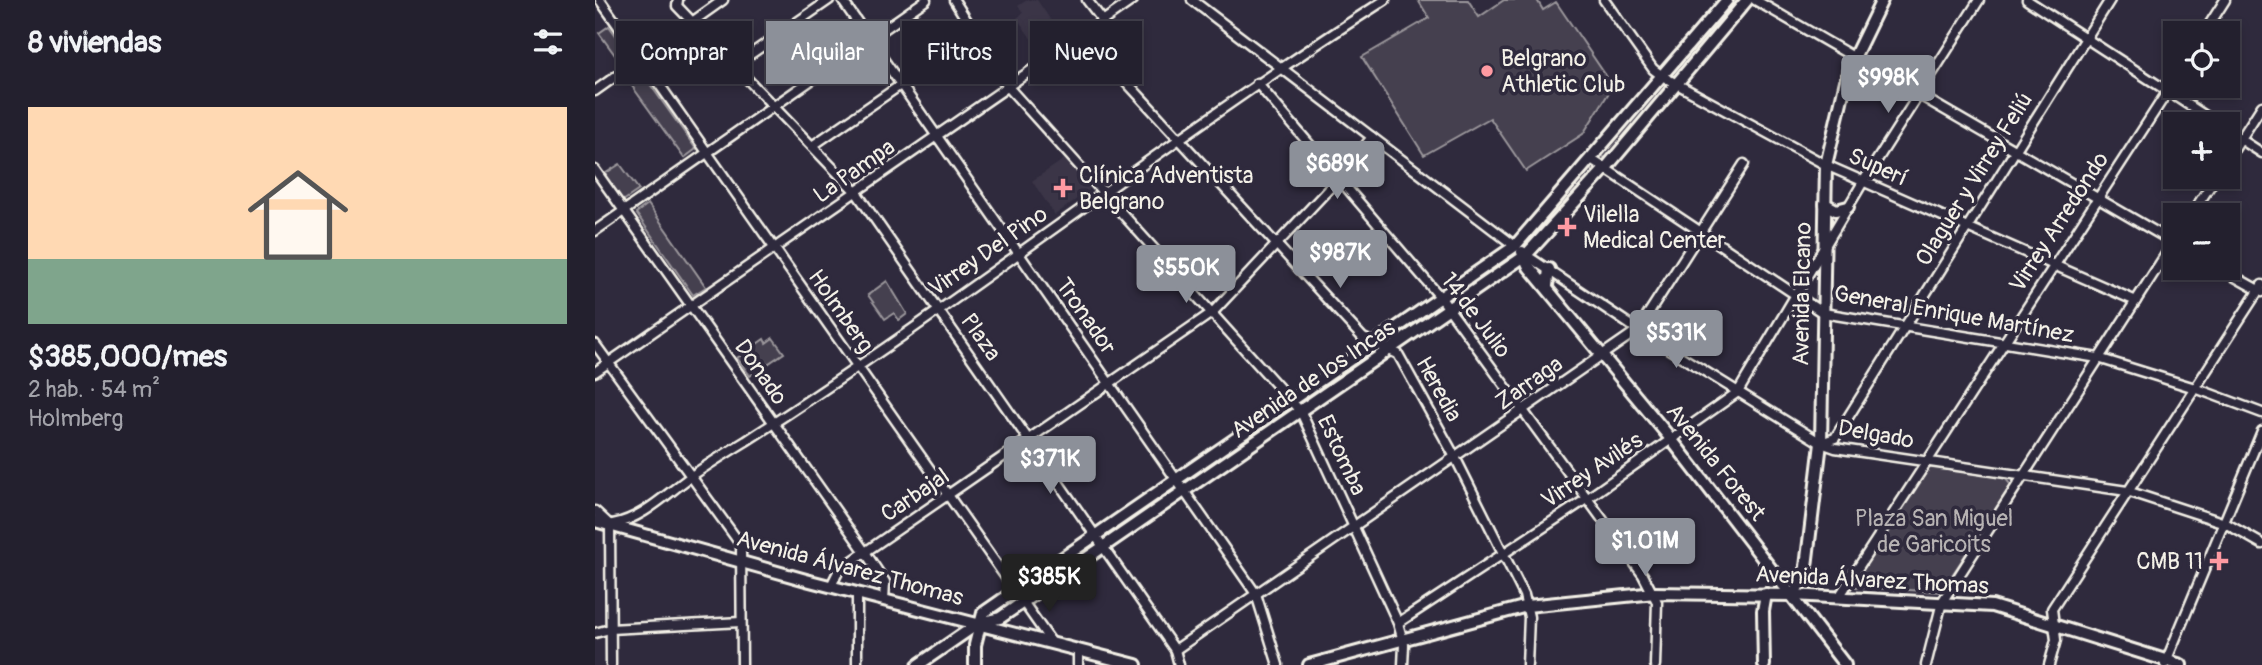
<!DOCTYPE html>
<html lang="es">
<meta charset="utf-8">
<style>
:root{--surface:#23202e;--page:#2f2d3a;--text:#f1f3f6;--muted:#a3a3aa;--line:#403e4a;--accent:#8c9099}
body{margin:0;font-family:Pangolin,sans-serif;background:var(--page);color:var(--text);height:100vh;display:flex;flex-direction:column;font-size:26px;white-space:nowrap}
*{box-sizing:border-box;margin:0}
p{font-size:23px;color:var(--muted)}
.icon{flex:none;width:38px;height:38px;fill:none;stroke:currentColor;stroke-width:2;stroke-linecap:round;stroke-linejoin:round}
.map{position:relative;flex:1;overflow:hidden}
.side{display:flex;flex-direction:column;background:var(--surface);width:595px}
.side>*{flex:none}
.banner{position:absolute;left:21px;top:21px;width:665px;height:63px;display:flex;gap:14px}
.controls{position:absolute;left:1568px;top:21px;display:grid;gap:14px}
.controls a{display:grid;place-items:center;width:77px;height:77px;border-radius:0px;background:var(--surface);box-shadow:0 4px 10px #0003,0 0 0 2px var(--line);font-size:35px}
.price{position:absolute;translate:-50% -60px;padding:0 16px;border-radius:7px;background:var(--accent);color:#fff;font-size:23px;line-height:46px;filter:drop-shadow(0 2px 4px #0008)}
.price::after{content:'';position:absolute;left:50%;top:42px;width:21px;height:16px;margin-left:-10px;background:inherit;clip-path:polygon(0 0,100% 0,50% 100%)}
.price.current{background:#222;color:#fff}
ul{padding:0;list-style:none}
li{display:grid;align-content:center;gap:14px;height:371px;padding:0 28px}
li+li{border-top:2px solid var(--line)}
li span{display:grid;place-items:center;height:217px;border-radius:0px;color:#555}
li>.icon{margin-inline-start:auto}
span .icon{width:126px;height:126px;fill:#fffc;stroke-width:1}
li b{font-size:30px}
h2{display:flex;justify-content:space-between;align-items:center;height:84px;padding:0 28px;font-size:30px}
.pill{padding:0 24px;border-radius:0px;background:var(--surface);box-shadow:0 4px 10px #0003,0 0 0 2px var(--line);font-size:24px;line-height:63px}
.pill.current{background:var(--accent);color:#fff}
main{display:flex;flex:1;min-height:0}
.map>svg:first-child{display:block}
.built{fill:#3b3647}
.green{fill:#454050;stroke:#9c989c;stroke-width:2}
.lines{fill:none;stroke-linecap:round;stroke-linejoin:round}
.minor-casing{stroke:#f4f1e8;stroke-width:13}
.major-casing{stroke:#f4f1e8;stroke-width:16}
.minor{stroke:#2f2a3d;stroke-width:8}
.major{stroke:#2f2a3d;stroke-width:10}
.poi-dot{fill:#ff9aa2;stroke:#2f2a3d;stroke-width:2.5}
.labels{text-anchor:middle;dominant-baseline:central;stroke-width:7;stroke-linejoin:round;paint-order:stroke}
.poi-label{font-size:23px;fill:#f4f1e8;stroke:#2f2a3d;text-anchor:start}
.street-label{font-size:23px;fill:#f4f1e8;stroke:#2f2a3d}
.park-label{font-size:23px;fill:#b7b3b3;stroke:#2f2a3d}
</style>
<main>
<section class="side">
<h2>8 viviendas<svg class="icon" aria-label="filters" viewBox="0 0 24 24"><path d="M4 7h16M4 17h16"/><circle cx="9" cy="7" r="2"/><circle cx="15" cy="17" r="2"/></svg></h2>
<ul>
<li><span style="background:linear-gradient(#ffd9b3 70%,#7fa58c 0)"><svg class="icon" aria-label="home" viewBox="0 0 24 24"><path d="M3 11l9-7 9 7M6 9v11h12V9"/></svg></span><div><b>$385,000/mes</b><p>2 hab. · 54 m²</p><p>Holmberg</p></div></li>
</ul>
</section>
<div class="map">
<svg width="1667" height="665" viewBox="0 0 1667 665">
<rect width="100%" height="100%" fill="#2f2a3d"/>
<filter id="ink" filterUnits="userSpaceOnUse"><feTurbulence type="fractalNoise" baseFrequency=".0143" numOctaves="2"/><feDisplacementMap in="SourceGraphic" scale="14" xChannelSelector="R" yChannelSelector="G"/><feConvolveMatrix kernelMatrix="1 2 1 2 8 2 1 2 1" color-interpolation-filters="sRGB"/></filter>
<g filter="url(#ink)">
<g class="built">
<path d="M432,0H442L468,38L446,53L422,18L428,13L423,6Z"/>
<path d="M471,158L494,186V190L460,215L437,181Z"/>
</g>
<g class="green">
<path d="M823,0H873L884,17L909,0H942L948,10L961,2L1018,86L988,134L931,171L895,118L829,155L767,57L834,18Z"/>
<path d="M1138,0L1144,3L1081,77L1078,76L1076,71Z"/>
<path d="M14,26L38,59L28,66L4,33Z"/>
<path d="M42,66L101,149L89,158L29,75Z"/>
<path d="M1066,84L1072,88L1012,159L1007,156Z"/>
<path d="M25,164L44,190L28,201L8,175Z"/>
<path d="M995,168L1001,174L933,242L932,238Z"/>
<path d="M53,204L111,287L98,295L41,213Z"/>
<path d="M292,281L312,314L304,320L299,313L290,319L273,295Z"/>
<path d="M178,338L189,353L155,376L142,358L169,339L171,343Z"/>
<path d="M1345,467L1410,478L1416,485L1346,592L1261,587L1259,577L1332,468Z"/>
</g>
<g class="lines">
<defs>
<g id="minor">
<path d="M5,0L457,643"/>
<path d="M83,0L82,6L261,192L580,650L584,665"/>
<path d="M247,0L661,594L683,665"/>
<path d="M359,0L414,88L706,412L803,623L809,645L808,665"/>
<path d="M492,0L508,21"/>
<path d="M597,0L920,246"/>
<path d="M1009,0L1058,69L1067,76L1231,165L1541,301"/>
<path d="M1160,0L1580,243"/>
<path d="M1432,0L1623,124"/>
<path d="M1609,33L1630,0"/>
<path d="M488,35L768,338L803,354L860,457L929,595L934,617L932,665"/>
<path d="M140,65L234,0"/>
<path d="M662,83L846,298L1048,575L1062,602L1060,665"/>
<path d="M0,91L128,0"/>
<path d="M1633,131L1667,153"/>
<path d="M217,146L307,84"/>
<path d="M996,159L1228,313L1503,358L1600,388L1667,413"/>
<path d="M1633,159L1667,106"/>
<path d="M0,170L270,552L290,582L289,600"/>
<path d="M1596,215L1621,177"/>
<path d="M0,231L331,0"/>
<path d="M931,255L1043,330L1226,443L1240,448L1532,491L1630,523L1667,544"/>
<path d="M1624,268L1667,292"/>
<path d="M0,344L146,545L147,665"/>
<path d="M0,372L538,0"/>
<path d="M1226,443L1240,438L1515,0"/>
<path d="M0,511L15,525L16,665"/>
<path d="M18,524C49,518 72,493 98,475C115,463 133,452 151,441C369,301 572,139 790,0"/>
<path d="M236,586L244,570L618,312L743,179L777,137"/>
<path d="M262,593V665"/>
<path d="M1244,597L1580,80"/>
<path d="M803,623L993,498L1143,392L1268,182L1384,0"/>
<path d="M0,633L15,629L146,622"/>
<path d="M580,650L1043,330L1149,164"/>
<path d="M1570,664L1667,431"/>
<path d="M483,665V650"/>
<path d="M1331,665L1347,602L1580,240"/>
<path d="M1454,665L1461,640L1457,609L1667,285"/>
</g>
<g id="major">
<path d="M1230,204L1241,210L1253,207"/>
<path d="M927,252L934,267L1076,439L1250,665"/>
<path d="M952,286L954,269"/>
<path d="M0,521L211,580L541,665"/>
<path d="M1198,595L1210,575L1226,443L1231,165L1254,68L1287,0"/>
<path d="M323,665L384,623L405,618L931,255L1010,169L1152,0"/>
<path d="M380,665V645L388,613L920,246L1132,0"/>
<path d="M714,665L932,606L1060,593L1198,595L1397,606L1586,665"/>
<path d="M1169,665L1168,611L1171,594"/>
</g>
</defs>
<use href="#minor" class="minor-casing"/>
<use href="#major" class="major-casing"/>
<use href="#minor" class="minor"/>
<use href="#major" class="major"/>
</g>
</g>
<g class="poi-dot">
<circle cx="892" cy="71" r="7"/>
<path d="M464.5 177.5h7v7h7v7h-7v7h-7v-7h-7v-7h7z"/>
<path d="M968.5 216.5h7v7h7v7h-7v7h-7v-7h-7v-7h7z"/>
<path d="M1620.5 550.5h7v7h7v7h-7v7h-7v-7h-7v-7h7z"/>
</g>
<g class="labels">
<g class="poi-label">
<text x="906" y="58">Belgrano<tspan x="906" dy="26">Athletic Club</tspan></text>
<text x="484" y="175">Clínica Adventista<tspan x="484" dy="26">Belgrano</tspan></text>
<text x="988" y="214">Vilella<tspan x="988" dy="26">Medical Center</tspan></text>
<text x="1608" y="561" text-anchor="end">CMB 11</text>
</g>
<g class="street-label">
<text transform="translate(1283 167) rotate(24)">Superí</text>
<text transform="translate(259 171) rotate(-35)">La Pampa</text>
<text transform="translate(1379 179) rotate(-58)">Olaguer y Virrey Feliú</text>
<text transform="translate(1464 222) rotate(-57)">Virrey Arredondo</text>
<text transform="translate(393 251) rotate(-35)">Virrey Del Pino</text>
<text transform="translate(1207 294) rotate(-89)">Avenida Elcano</text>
<text transform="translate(246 311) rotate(55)">Holmberg</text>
<text transform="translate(1359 314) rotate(10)">General Enrique Martínez</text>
<text transform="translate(881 315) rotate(53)">14 de Julio</text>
<text transform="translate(491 316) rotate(55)">Tronador</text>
<text transform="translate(386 337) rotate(55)">Plaza</text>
<text transform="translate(166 372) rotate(55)">Donado</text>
<text transform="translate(718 379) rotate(-34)">Avenida de los Incas</text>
<text transform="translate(934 383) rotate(-35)">Zarraga</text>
<text transform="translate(844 389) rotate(61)">Heredia</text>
<text transform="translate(1281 434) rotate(10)">Delgado</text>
<text transform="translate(747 455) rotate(65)">Estomba</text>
<text transform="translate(1121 462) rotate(51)">Avenida Forest</text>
<text transform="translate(997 470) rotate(-34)">Virrey Avilés</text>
<text transform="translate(320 495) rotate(-34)">Carbajal</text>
<text transform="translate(255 568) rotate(15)">Avenida Álvarez Thomas</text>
<text transform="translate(1277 580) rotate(3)">Avenida Álvarez Thomas</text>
</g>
<g class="park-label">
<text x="1339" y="518">Plaza San Miguel<tspan x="1339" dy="26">de Garicoits</tspan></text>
</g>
</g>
</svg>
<div class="controls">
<a><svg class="icon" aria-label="locate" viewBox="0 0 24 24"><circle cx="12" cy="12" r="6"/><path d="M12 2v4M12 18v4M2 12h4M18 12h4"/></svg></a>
<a>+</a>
<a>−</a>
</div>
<b class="price" style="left:1293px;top:115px">$998K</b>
<b class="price" style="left:742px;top:201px">$689K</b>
<b class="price" style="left:745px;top:290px">$987K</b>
<b class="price" style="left:591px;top:305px">$550K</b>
<b class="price" style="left:1081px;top:370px">$531K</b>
<b class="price" style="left:455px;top:496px">$371K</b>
<b class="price" style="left:1050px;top:578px">$1.01M</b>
<b class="price current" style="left:454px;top:614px">$385K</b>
<div class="banner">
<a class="pill">Comprar</a>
<a class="pill current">Alquilar</a>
<a class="pill">Filtros</a>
<a class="pill">Nuevo</a>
</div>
</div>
</main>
